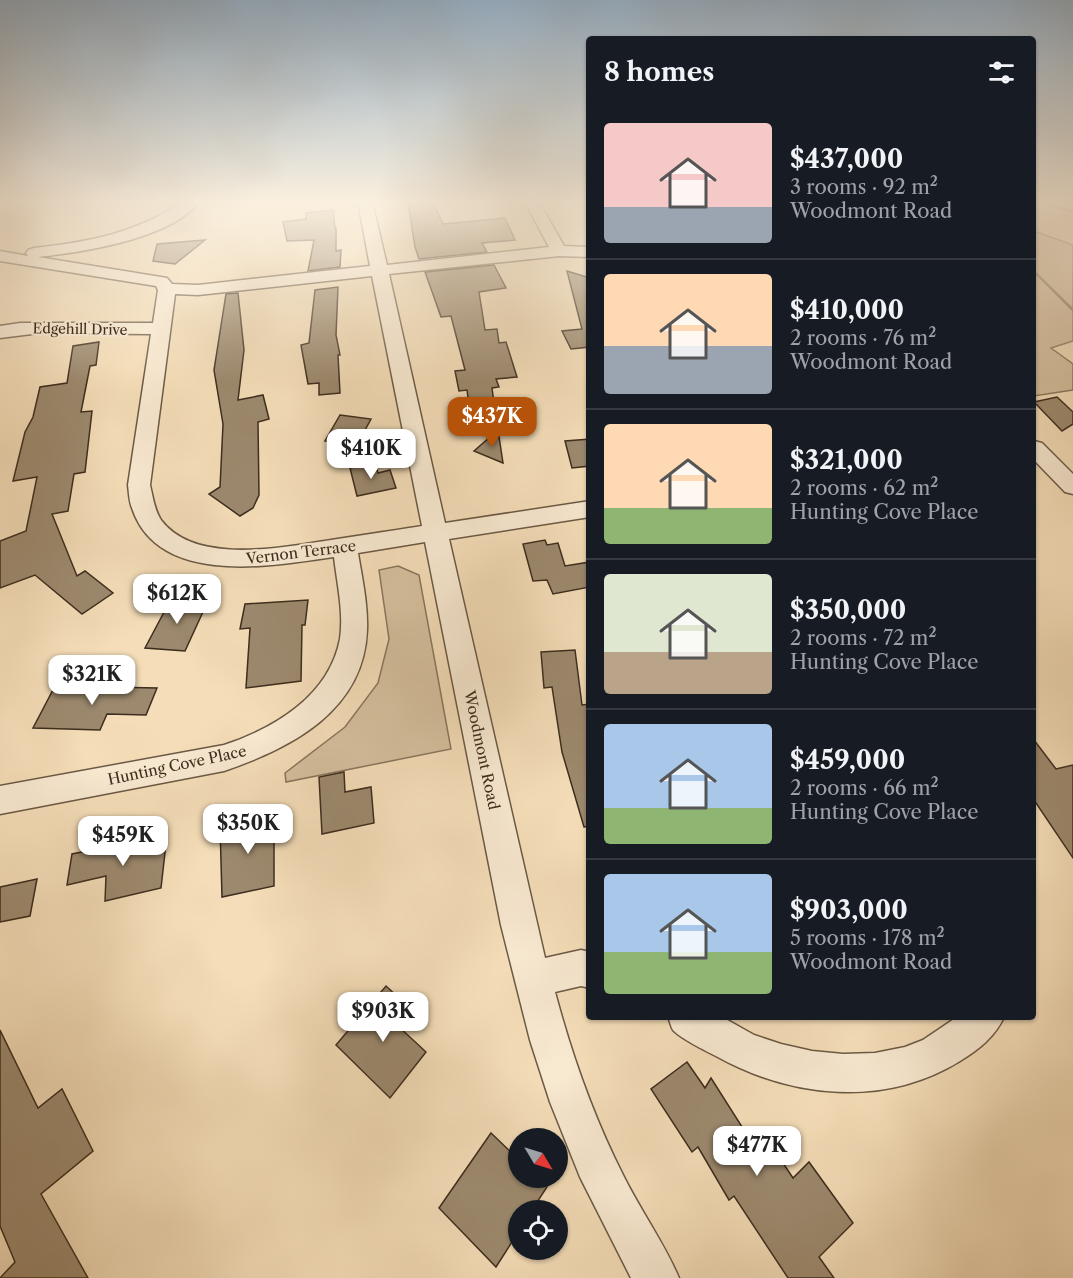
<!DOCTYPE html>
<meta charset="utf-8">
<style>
:root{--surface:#171b24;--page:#20242c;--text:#f1f3f6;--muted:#9ea1a6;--line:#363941;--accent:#b45309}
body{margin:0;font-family:"Libre Caslon Text",serif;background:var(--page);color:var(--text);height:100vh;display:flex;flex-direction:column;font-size:22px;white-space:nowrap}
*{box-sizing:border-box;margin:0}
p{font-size:20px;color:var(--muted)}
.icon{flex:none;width:33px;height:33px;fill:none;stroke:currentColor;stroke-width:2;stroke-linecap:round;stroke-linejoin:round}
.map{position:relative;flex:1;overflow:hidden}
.drawer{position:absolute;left:586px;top:36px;width:450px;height:984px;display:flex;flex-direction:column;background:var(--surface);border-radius:6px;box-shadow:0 2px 4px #0004}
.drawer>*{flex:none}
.needle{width:39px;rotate:128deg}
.buttons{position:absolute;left:508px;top:1128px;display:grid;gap:12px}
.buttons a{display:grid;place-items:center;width:60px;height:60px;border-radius:50%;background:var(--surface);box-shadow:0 2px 4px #0004;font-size:30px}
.price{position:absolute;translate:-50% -51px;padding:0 14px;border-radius:12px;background:#fff;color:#222;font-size:20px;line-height:39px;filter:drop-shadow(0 2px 3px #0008)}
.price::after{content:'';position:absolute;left:50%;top:36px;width:18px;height:14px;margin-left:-9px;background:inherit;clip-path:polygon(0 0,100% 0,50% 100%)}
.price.current{background:var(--accent);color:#fff}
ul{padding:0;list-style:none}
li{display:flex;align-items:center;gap:18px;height:150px;padding:0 18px}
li+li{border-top:2px solid var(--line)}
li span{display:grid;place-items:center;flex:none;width:168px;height:120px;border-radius:6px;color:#555}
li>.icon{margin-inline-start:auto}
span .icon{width:72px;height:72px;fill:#fffc;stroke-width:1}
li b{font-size:26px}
h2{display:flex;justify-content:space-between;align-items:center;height:72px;padding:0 18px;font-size:26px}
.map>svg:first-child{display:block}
.green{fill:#d5bf9e;stroke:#89765e;stroke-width:1.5}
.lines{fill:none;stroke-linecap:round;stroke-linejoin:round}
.stream{fill:#86735b;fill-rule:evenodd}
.building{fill:#9c896e;stroke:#3d2d1e;stroke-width:1.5}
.minor-casing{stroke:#6b5944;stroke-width:3}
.minor{fill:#f8e9d1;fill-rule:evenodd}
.labels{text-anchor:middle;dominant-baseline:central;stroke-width:4.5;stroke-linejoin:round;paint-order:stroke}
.far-street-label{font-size:14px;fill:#3d2d1e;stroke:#f8e9d1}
.street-label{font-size:15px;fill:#3d2d1e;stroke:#f8e9d1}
</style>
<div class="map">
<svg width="1073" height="1278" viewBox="0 0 1073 1278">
<rect width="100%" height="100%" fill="#f4ddb8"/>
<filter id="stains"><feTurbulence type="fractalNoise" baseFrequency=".00333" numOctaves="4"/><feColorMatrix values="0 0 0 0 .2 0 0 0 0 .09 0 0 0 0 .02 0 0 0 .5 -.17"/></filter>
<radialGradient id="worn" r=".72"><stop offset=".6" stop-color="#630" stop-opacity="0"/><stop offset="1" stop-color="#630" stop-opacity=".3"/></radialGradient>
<g class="green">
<path d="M1034,231L1073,245V341L1051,348L1073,364V390L1034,396Z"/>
<path d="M398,566L419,575L451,749L286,782L285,773L345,727L378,683L389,639L379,570Z"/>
</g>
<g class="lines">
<path class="stream" d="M1034,270L1073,308V312L1034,273Z"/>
</g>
<g class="building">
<path d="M408,202H433L443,224L505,218L515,240L482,243L487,252L419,259L415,247Z"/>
<path d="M333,210L335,228H336V251L341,250L340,267L308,271L314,240L287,241L283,222L306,219V213Z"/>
<path d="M205,240L175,264L153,261L157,244Z"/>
<path d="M494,265L506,288L479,292L485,330L497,329L499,343L506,342L517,377L496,379L499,387L492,388L496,418L471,420L467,390L459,391L455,371L465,370L451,316L441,317L425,272Z"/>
<path d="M567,271L590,278V347L571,349L562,331L582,329Z"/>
<path d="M338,287L336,335L340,355H338L340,393L319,395V383L308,384L301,345L309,343L315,290Z"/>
<path d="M238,293L244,350L238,400L263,395L269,419L258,422L259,495L253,508L240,516L209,494L220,487L223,424L214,370L226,294Z"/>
<path d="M99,342L96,365L90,366L81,412L92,411L85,472L74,474L68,511L52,514L77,576L85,571L113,593L82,614L35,575L0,588V541L26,531L37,477L13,481L25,432L33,417L40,387L67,383L73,346Z"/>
<path d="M1057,397L1073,412V424L1062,431L1034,402Z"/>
<path d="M340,415L371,419L348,461L343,444L325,441Z"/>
<path d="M498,430L503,463L474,451Z"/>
<path d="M590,439V466L572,468L565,441Z"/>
<path d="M375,463L378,473L390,470L396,488L357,496L350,468Z"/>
<path d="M545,540L547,545L558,543L565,566L590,562V587L553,594L547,580L533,581L523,544Z"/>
<path d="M171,599L208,601L185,651L145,648Z"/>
<path d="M308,600L305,625H302L301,681L246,688L250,628L240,629L245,604Z"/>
<path d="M575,650L582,705L590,704V826L584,827L562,752L552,687L544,688L541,652Z"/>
<path d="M55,686L157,688L146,715L107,714L100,730L33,728Z"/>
<path d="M1034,740L1056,769L1073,765V858L1034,800Z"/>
<path d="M344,772L345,792L371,787L374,823L322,834L319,777Z"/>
<path d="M274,812V886L222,897L220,826Z"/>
<path d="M167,835L161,888L105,901L106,876L67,885L72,854Z"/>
<path d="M37,879L30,916L0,922V887Z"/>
<path d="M386,986L412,1010L398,1026L426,1052L390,1098L336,1045Z"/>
<path d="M0,1030L38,1108L62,1089L93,1151L41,1194L88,1278H0L15,1262L0,1226Z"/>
<path d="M687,1062L705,1088L711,1078L749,1138L761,1130L793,1178L809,1162L853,1223L819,1257L834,1278H788L734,1196L729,1200L698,1147L692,1152L651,1089Z"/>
<path d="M491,1133L519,1160V1178H537L547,1187L532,1210H519V1231L496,1267L439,1208Z"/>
</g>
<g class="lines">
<defs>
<g id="minor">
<path d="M182,202H199C170,239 83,252 38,257L161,277L167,278L172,284L198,285L370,266L358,202H372L387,265L549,247L525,202H539L564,246L590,247V257L559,256L389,274L445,523L590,501V517L449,539L545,958L581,950L590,952V988L581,986L555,992C572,1056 594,1118 624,1177C641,1211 664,1243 679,1278H631L580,1177L550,1102L530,1040L501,925L425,542L358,553C362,578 368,604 367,630C364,711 291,748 224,771L0,814V786L224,745C275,728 329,696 340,639C344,612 337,583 334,557C272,566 158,587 132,508C129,501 129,492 128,485L151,334L40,333L0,338V326L20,323H153L158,290L156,286L0,261V251L28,256L26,253L28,250L34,248C88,242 137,233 182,202ZM372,276L422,526C392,531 362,535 331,540C283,547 196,566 161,520C154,509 153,497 150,485L175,294L198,295Z"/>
<path d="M1050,202H1073V211L1052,205Z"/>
<path d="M1034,441L1042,443L1073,474V494L1065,492L1034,460Z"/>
<path d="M668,1017H722L754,1035L781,1044L812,1051L843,1054L875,1053L905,1047L923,1040L957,1017H1004C995,1037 978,1050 960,1061C884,1108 791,1098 716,1056C706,1051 680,1038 673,1030C671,1027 670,1021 668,1017Z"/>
</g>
</defs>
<use href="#minor" class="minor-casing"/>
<use href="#minor" class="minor"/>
</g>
<linearGradient id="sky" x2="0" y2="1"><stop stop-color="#94acc0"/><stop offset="0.53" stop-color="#faf0df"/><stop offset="1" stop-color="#faf0df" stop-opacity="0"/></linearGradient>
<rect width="1073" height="381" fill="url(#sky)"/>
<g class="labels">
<g class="far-street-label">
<text transform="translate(80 329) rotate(1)">Edgehill Drive</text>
</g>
<g class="street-label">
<text transform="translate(301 552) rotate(-7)">Vernon Terrace</text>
<text transform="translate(482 750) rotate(78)">Woodmont Road</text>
<text transform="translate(177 765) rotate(-12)">Hunting Cove Place</text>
</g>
</g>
<rect width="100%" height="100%" filter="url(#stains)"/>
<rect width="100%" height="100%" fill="url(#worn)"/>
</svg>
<div class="buttons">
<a><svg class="needle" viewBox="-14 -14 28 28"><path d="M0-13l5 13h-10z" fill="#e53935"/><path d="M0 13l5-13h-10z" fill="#9ea1a6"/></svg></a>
<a><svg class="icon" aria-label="locate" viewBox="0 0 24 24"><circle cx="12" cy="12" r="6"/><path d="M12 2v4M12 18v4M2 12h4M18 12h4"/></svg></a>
</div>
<b class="price current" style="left:492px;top:448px">$437K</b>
<b class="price" style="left:371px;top:480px">$410K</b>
<b class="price" style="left:177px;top:625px">$612K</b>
<b class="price" style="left:92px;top:706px">$321K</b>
<b class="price" style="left:248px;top:855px">$350K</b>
<b class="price" style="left:123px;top:867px">$459K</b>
<b class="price" style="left:383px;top:1043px">$903K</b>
<b class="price" style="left:757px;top:1177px">$477K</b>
<section class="drawer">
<h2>8 homes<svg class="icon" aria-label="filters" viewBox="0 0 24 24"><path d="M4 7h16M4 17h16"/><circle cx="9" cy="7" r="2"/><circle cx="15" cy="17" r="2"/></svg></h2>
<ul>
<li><span style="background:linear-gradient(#f6c9c9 70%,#9aa5b1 0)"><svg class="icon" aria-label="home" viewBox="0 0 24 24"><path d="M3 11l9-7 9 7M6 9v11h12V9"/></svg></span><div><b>$437,000</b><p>3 rooms · 92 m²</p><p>Woodmont Road</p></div></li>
<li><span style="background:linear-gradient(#ffd9b3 60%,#9aa5b1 0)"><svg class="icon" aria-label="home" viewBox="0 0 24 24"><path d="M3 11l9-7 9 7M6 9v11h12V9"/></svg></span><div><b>$410,000</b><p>2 rooms · 76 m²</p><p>Woodmont Road</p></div></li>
<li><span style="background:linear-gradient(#ffd9b3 70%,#8fb573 0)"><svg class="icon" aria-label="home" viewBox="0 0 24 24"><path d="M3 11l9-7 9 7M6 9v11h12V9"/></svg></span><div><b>$321,000</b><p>2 rooms · 62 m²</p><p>Hunting Cove Place</p></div></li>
<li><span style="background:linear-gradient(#dfe7d0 65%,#b9a48a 0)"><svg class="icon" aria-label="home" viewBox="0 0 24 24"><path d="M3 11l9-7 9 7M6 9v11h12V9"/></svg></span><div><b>$350,000</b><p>2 rooms · 72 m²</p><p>Hunting Cove Place</p></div></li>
<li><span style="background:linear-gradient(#a9c7e8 70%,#8fb573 0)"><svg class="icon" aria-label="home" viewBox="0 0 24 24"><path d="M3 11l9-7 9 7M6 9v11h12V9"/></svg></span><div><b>$459,000</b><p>2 rooms · 66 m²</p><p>Hunting Cove Place</p></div></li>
<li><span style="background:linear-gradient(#a9c7e8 65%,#8fb573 0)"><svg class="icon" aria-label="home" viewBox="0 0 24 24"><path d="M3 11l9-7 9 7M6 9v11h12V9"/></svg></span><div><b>$903,000</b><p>5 rooms · 178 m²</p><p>Woodmont Road</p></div></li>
</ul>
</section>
</div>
